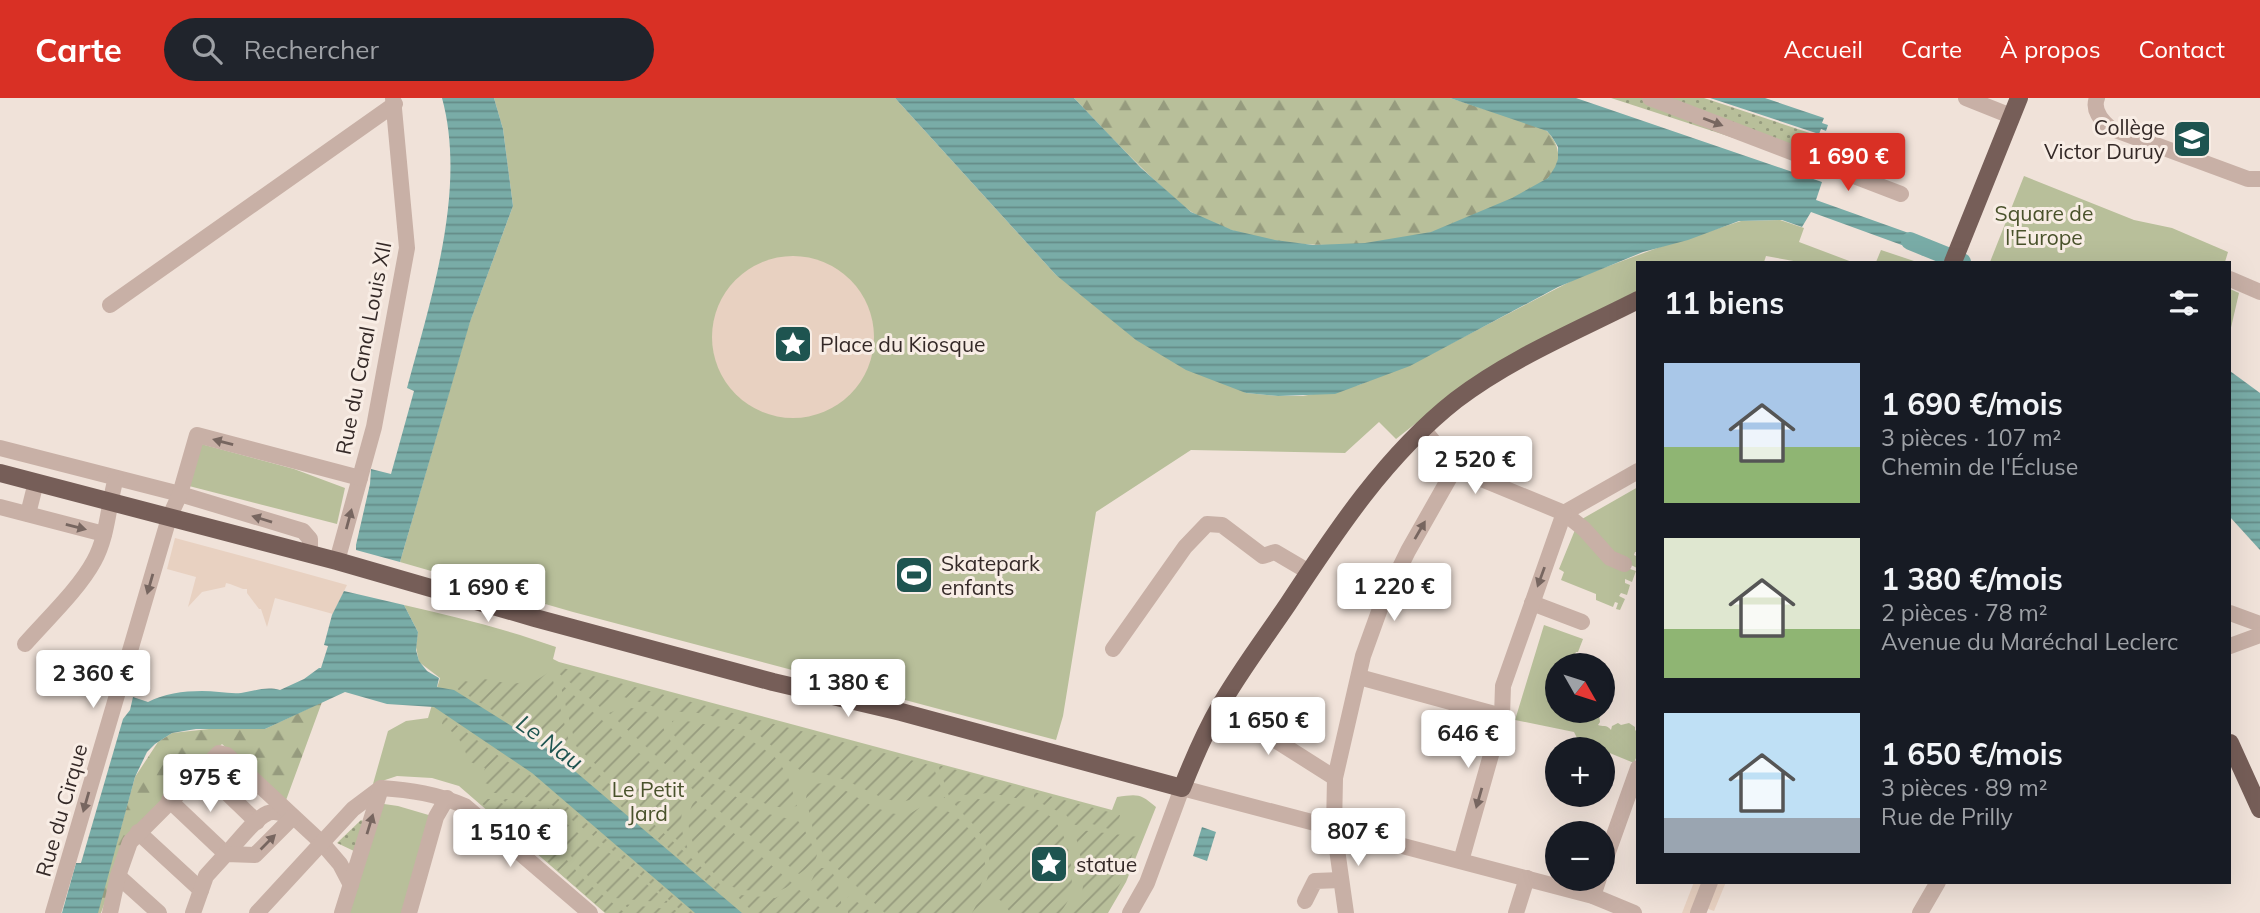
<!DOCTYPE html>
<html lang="fr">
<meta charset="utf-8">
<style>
:root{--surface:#171b24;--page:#20242c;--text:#f1f3f6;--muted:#9ea1a6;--accent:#d93025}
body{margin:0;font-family:Mulish,sans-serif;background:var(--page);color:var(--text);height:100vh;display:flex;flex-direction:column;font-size:26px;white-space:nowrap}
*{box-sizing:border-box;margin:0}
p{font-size:23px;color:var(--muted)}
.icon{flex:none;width:38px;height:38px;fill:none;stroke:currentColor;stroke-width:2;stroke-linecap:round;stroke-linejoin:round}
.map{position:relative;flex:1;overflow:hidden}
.details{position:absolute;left:1636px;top:163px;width:595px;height:623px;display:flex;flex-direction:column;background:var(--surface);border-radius:0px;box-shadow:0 7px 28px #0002}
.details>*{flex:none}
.needle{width:46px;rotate:129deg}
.buttons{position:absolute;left:1545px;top:555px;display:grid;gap:14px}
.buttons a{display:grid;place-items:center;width:70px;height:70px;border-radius:50%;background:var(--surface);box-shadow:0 7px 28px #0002;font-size:35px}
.price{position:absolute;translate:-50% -60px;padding:0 16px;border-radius:7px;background:#fff;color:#222;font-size:23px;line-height:46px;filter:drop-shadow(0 2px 4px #0008)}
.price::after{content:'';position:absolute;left:50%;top:42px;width:21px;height:16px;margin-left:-10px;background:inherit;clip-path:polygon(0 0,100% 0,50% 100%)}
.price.on{background:var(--accent);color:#fff}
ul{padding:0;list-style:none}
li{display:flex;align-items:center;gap:21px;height:175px;padding:0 28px}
li span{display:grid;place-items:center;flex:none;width:196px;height:140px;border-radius:0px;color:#555}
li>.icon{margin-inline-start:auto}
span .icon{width:84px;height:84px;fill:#fffc;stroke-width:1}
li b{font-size:30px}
h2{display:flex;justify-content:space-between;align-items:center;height:84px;padding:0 28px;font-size:30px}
header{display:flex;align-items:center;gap:42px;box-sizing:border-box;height:98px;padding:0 35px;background:var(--accent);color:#fff}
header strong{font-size:33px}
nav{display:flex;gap:38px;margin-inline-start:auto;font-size:24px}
.search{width:490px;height:63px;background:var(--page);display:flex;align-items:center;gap:18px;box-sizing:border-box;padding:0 24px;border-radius:38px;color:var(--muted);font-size:26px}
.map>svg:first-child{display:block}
.grass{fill:url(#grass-dots)}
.forest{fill:url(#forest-firs)}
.park{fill:#b8bf9a}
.garden{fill:url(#garden-furrows)}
.plaza{fill:#e8d1c1}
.water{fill:url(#water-rules)}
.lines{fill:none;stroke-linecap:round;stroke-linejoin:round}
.canal{stroke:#79aca7;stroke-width:18}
.minor{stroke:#c8b0a6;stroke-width:16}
.major{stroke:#765e58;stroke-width:18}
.oneway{fill:#776660}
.labels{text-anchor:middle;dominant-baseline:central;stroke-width:6;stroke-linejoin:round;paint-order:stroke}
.poi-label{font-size:21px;fill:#342927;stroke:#f8ede5;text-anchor:start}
.park-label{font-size:21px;fill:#49522b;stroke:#f8ede5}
.street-label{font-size:21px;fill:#342927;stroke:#f8ede5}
.water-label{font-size:23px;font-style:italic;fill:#1e5450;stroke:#f8ede5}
</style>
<header>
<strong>Carte</strong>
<div class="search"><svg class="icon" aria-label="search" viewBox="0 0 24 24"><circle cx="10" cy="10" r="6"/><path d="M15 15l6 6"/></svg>Rechercher</div>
<nav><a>Accueil</a><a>Carte</a><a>À propos</a><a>Contact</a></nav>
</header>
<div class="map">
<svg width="2260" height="815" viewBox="0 0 2260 815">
<defs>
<pattern id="grass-dots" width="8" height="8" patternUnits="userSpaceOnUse" patternTransform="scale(1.75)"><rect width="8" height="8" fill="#b8bf9a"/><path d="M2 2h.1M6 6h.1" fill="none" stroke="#969b7e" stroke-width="1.8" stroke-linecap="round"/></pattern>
<pattern id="forest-firs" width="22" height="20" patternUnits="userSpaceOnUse" patternTransform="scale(1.75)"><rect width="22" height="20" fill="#b8bf9a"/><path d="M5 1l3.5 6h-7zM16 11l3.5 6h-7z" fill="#969b7e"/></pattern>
<pattern id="garden-furrows" width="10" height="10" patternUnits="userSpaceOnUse" patternTransform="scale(1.75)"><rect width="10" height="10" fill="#b8bf9a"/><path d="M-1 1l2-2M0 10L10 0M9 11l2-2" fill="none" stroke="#969b7e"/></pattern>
<pattern id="water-rules" width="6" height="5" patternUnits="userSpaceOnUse" patternTransform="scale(1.75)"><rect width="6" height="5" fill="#79aca7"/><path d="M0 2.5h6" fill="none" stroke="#648c88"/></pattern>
</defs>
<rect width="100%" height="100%" fill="#f0e2d9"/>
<g class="grass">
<path d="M1611,0H1642L1777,54Z"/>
<path d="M1654,0H1704L1822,39L1815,61Z"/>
<path d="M361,722L363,723L354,753L337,745Z"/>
</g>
<g class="forest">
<path d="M1074,0H1450L1543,30C1559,42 1565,65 1548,80C1532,95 1488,111 1466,120C1455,124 1444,131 1432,134C1409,140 1382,144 1358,146C1307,150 1249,143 1202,120C1186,112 1173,99 1160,87C1130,60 1102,29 1074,0Z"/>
<path d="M322,604L285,705L222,646L145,722L114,778L101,815H97L135,679L158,644L172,635L209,631H265Z"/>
</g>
<g class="park">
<path d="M494,0H895L1056,177L1246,295L1278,298H1303L1359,287L1431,256L1579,179L1660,149L1741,123L1780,122L1804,130L1799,144L1852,164H1799L1766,158L1764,164H1638V202L1457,302L1415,326L1396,341L1379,324L1345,355L1191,352L1096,414L1063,618L1056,642L573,514L400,464L468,229L513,108L503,31Z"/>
<path d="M2024,78L2134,122L2172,130L2228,154L2225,164H1990Z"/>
<path d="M1881,152L1917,164H1876Z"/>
<path d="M2230,191L2239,195L2230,234Z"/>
<path d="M201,346L294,371L345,390L337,426L189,388Z"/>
<path d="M1638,389V454H1635L1634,457L1638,459L1637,470L1631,467L1630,471L1636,473L1632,484L1625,481V485L1630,487L1627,497L1621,495L1619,498L1625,501L1620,512L1616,511L1618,505L1615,504L1613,509L1596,502V496L1561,482L1564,474L1559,471L1577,427L1582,421Z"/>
<path d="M404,507C456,519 506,531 556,549L553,561L559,564L1112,712L1117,699C1137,696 1140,695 1156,709L1126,784L1108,815H605L459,688L432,680L397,678L373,686L388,633L406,623L428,620L440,580L419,564L416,549L418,534Z"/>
<path d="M1544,527L1583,541L1578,554H1576L1575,556L1577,557V560H1579L1580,558L1591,562L1590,567H1558V612L1592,613L1596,617H1599L1600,624L1598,627C1602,629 1607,626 1611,632L1612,628L1618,625L1621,627L1629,625L1635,629V633L1638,629V655L1634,665L1578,642L1574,634L1515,622Z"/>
<path d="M377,705L398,708L432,718L406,815H342Z"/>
</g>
<g class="garden">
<path d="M559,569L933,668L945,700L924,698L902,704L885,701L845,682L824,676L801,673L758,636L740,626L720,620L698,615L667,613L624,599L606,604L600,609L556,573Z"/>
<path d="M549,574L551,575L571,651L724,790L720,795L553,649L454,589L457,581L469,584L484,581L512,586L537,582Z"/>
<path d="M560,585L690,700C676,717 681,734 689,753L576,648Z"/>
<path d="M624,609L638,611L658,618C667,643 687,667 709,683L697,695L609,615Z"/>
<path d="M444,618L500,659L530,677L693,815H684L611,751L552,707L512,695H486L488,686L481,684L485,670L468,663C464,644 457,637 442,626Z"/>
<path d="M680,622L734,631L774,658L787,676L797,708L786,710L771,708L742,696L711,676L673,636L672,623Z"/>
<path d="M938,667L1029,692L1026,702L990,695L949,698Z"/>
<path d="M710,684L764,715L798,723L804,731L817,757L815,763L810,768L799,776L699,697Z"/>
<path d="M827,685C848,690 864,707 885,713C892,716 904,718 911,715C918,711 922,707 930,707C956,710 988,745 985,772C983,787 974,803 964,815H885L824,758L814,736L806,700L809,686Z"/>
<path d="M1034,694L1120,717L1116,733L1092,726L1075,727L1066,717L1034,702Z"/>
<path d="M482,701H494L532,722L586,784L625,815H606L479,703Z"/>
<path d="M501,701H515L548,710L584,740L611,756L669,805L615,800L588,778L549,732L534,718L514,710Z"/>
<path d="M978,701C994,704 1035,708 1047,716C1068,730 1076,774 1070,796C1069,803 1064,809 1060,815H1011L1000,802L992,798L985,803L979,815H972C990,782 1000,757 972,725C965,718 959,712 953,704Z"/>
<path d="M695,702L792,785C782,795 771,794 757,793C748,792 739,793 731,788C705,774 675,731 695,702Z"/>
<path d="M1080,732L1139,739L1122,783L1103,815H1073C1091,792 1081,761 1075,735Z"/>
<path d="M821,770H829L837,782L843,815L810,786L815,775Z"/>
<path d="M797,790L826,815H754L737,798L740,797L775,800Z"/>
<path d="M849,798L872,815H848L847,800Z"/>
<path d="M623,806L675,812L678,815H635Z"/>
</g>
<g class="plaza">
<circle cx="793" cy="239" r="81"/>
<path d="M175,440L275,467L347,487L333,516L275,500L267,529L261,511H259L247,495V491H243L230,486L226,485L225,489L202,494L188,509L196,479L167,471Z"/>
<path d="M1694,784H1709L1698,815H1682Z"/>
<path d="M1713,784H1726L1714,813L1703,809Z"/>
</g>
<g class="water">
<path d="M442,0H494L503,31L513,108L470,224L400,464L356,452V447L370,386L371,371L391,376L414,293L407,290C431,201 467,91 442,0Z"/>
<path d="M895,0H1074L1141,70L1191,114L1232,132L1275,142L1313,147L1365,145L1431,134L1512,100L1548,80L1555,69L1558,61V49L1552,39L1547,33L1450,0H1576L1822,84L1816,102L1934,144L1929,159L1921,157V154L1811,114L1802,129L1782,122L1739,123L1688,142L1643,154L1558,189L1410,268L1335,296L1278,298L1246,295L1186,272L1136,242L1056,177Z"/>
<path d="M1710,0H1765L1824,20L1822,25L1828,27L1826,33L1821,31L1819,36Z"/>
<path d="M2230,273L2260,295V452L2230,419Z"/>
<path d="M344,493L404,507L418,534L416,552L419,563L427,573L439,580L437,589L454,592L550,652L742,815H695L532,675L434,609L387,606L345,594L265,631H196L172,635L155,646L147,654L135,679L98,815H62L76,765H81L123,621L130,612L133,599L148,604C163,596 183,593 202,593C215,593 229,596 241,595C255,593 266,588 280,592L304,581L319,570H321L328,548L324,547L332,517Z"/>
<path d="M1202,729L1216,734L1207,763L1193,758Z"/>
</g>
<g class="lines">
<path class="canal" d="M1910,143L1962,164"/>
<g class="minor">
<path d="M1650,0L1901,96"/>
<path d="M1966,0L2011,18"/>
<path d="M2097,0C2092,12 2101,22 2110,30L2248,81H2260"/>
<path d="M2230,181L2260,194"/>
<path d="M110,207L395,6"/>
<path d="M1424,332L1455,370L1564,415L1584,431L1610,460L1624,466"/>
<path d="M0,350L180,396L303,433L310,441V456"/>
<path d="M0,409L104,436"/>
<path d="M1564,415L1638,373"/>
<path d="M28,416L36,384"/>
<path d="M337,463L374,329L407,150L393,0"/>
<path d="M1532,505L1582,524"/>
<path d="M2230,515L2260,526"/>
<path d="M25,546C46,522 79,491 94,463C108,438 108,407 116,380"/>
<path d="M2230,548L2260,537"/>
<path d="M1113,551L1185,449L1207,426L1222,427L1263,458L1275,454L1309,474"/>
<path d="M1359,579L1502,618"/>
<path d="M1220,607L1335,680"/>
<path d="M202,671L257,724"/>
<path d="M169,702L226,756"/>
<path d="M138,734L201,792"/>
<path d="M227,755C237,745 255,720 268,715C275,712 284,716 290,718"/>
<path d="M1461,763L1502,618L1503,588L1564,415"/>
<path d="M1603,768L1638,670"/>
<path d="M118,778L159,815"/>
<path d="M1593,798L1599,780"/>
<path d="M1305,803L1315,783L1341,782"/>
<path d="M53,815L169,420L180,396L197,337L360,380"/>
<path d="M110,815L118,778L130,744L219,655L227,657L322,745L340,766L351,787"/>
<path d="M193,815L206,778L226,756L255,757L293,719"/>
<path d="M257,815L353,711L381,690C411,692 437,696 465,708L590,815"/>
<path d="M342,815L381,690"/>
<path d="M409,815L436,719L447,700"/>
<path d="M1130,815L1147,785L1182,690L1593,798L1634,815"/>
<path d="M1346,815L1334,730L1335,680L1363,558L1381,508L1408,453L1455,370"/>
<path d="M1516,815L1527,780"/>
<path d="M1698,815L1710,784"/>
<path d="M1920,815L1938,784"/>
</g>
<g class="major">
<path d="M1953,164L2019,0"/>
<path d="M0,375L337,463L535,520L773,584L901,614L1182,690C1193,662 1205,634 1220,608C1240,573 1265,540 1288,506C1336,433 1386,357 1456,302C1511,260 1577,233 1638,202"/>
<path d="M2230,645L2260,711"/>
</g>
</g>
<defs><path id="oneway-solid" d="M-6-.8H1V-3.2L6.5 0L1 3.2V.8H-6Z" transform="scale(1.75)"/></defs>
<g class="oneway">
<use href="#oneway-solid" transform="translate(1713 24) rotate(21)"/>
<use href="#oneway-solid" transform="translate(223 344) rotate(-165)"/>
<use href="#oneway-solid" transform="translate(262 421) rotate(-163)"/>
<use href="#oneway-solid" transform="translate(349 421) rotate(-75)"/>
<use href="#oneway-solid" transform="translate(76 429) rotate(14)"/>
<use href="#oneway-solid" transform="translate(1420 432) rotate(-60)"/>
<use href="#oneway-solid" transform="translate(1541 479) rotate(110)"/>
<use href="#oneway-solid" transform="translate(150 486) rotate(106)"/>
<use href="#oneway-solid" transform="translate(1479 700) rotate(106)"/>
<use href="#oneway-solid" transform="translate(86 704) rotate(106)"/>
<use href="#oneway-solid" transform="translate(370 726) rotate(-73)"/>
<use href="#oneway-solid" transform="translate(268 744) rotate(-45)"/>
</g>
<defs>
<symbol id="school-square" viewBox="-11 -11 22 22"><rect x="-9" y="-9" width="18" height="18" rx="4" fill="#1e5450" stroke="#f8ede5"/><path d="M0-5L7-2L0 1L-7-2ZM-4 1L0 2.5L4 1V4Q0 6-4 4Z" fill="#fff"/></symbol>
<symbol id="sight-square" viewBox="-11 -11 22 22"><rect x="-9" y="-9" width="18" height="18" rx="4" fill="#1e5450" stroke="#f8ede5"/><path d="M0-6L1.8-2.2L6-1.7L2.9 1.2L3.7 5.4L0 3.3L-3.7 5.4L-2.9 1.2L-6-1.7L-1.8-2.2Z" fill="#fff"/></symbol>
<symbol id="stadium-square" viewBox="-11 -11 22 22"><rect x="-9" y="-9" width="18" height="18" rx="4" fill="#1e5450" stroke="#f8ede5"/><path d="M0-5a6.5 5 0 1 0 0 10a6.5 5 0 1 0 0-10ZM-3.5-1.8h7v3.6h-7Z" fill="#fff"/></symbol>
</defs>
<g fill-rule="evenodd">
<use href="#school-square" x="2170" y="19" width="44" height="44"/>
<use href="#sight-square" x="771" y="224" width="44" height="44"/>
<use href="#stadium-square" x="892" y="455" width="44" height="44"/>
<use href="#sight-square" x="1027" y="744" width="44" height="44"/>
</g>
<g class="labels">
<g class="poi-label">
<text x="2165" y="29" text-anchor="end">Collège<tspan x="2165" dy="24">Victor Duruy</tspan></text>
<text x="820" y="246">Place du Kiosque</text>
<text x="941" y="465">Skatepark<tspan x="941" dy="24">enfants</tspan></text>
<text x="1076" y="766">statue</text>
</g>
<g class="park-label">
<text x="2044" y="115">Square de<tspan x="2044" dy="24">l'Europe</tspan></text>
<text x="648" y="691">Le Petit<tspan x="648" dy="24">Jard</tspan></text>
</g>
<g class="street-label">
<text transform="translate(363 250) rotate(-79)">Rue du Canal Louis XII</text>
<text transform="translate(61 712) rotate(-74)">Rue du Cirque</text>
</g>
<g class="water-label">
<text transform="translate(550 644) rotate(36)">Le Nau</text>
</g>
</g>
</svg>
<div class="buttons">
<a><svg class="needle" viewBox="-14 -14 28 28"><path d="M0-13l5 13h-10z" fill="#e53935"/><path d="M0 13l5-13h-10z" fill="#9ea1a6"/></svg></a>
<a>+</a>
<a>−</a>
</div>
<b class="price on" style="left:1848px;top:95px">1 690 €</b>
<b class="price" style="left:1475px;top:398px">2 520 €</b>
<b class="price" style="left:1394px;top:525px">1 220 €</b>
<b class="price" style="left:488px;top:526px">1 690 €</b>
<b class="price" style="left:93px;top:612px">2 360 €</b>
<b class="price" style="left:848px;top:621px">1 380 €</b>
<b class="price" style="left:1268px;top:659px">1 650 €</b>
<b class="price" style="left:1468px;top:672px">646 €</b>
<b class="price" style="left:210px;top:716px">975 €</b>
<b class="price" style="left:1358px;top:770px">807 €</b>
<b class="price" style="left:510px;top:771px">1 510 €</b>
<section class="details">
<h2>11 biens<svg class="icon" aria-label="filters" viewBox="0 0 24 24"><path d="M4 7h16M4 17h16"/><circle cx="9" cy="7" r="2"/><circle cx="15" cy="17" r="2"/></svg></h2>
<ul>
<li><span style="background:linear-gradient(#a9c7e8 60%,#8fb573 0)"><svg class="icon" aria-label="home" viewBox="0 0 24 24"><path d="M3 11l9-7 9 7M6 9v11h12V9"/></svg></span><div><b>1 690 €/mois</b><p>3 pièces · 107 m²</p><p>Chemin de l'Écluse</p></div></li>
<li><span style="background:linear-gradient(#dfe7d0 65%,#8fb573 0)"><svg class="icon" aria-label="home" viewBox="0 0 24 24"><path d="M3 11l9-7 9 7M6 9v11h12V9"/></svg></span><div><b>1 380 €/mois</b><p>2 pièces · 78 m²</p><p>Avenue du Maréchal Leclerc</p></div></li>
<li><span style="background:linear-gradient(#bfe0f5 75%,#9aa5b1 0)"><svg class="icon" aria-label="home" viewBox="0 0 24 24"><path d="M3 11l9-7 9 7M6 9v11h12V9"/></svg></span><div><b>1 650 €/mois</b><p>3 pièces · 89 m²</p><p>Rue de Prilly</p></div></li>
</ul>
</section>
</div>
